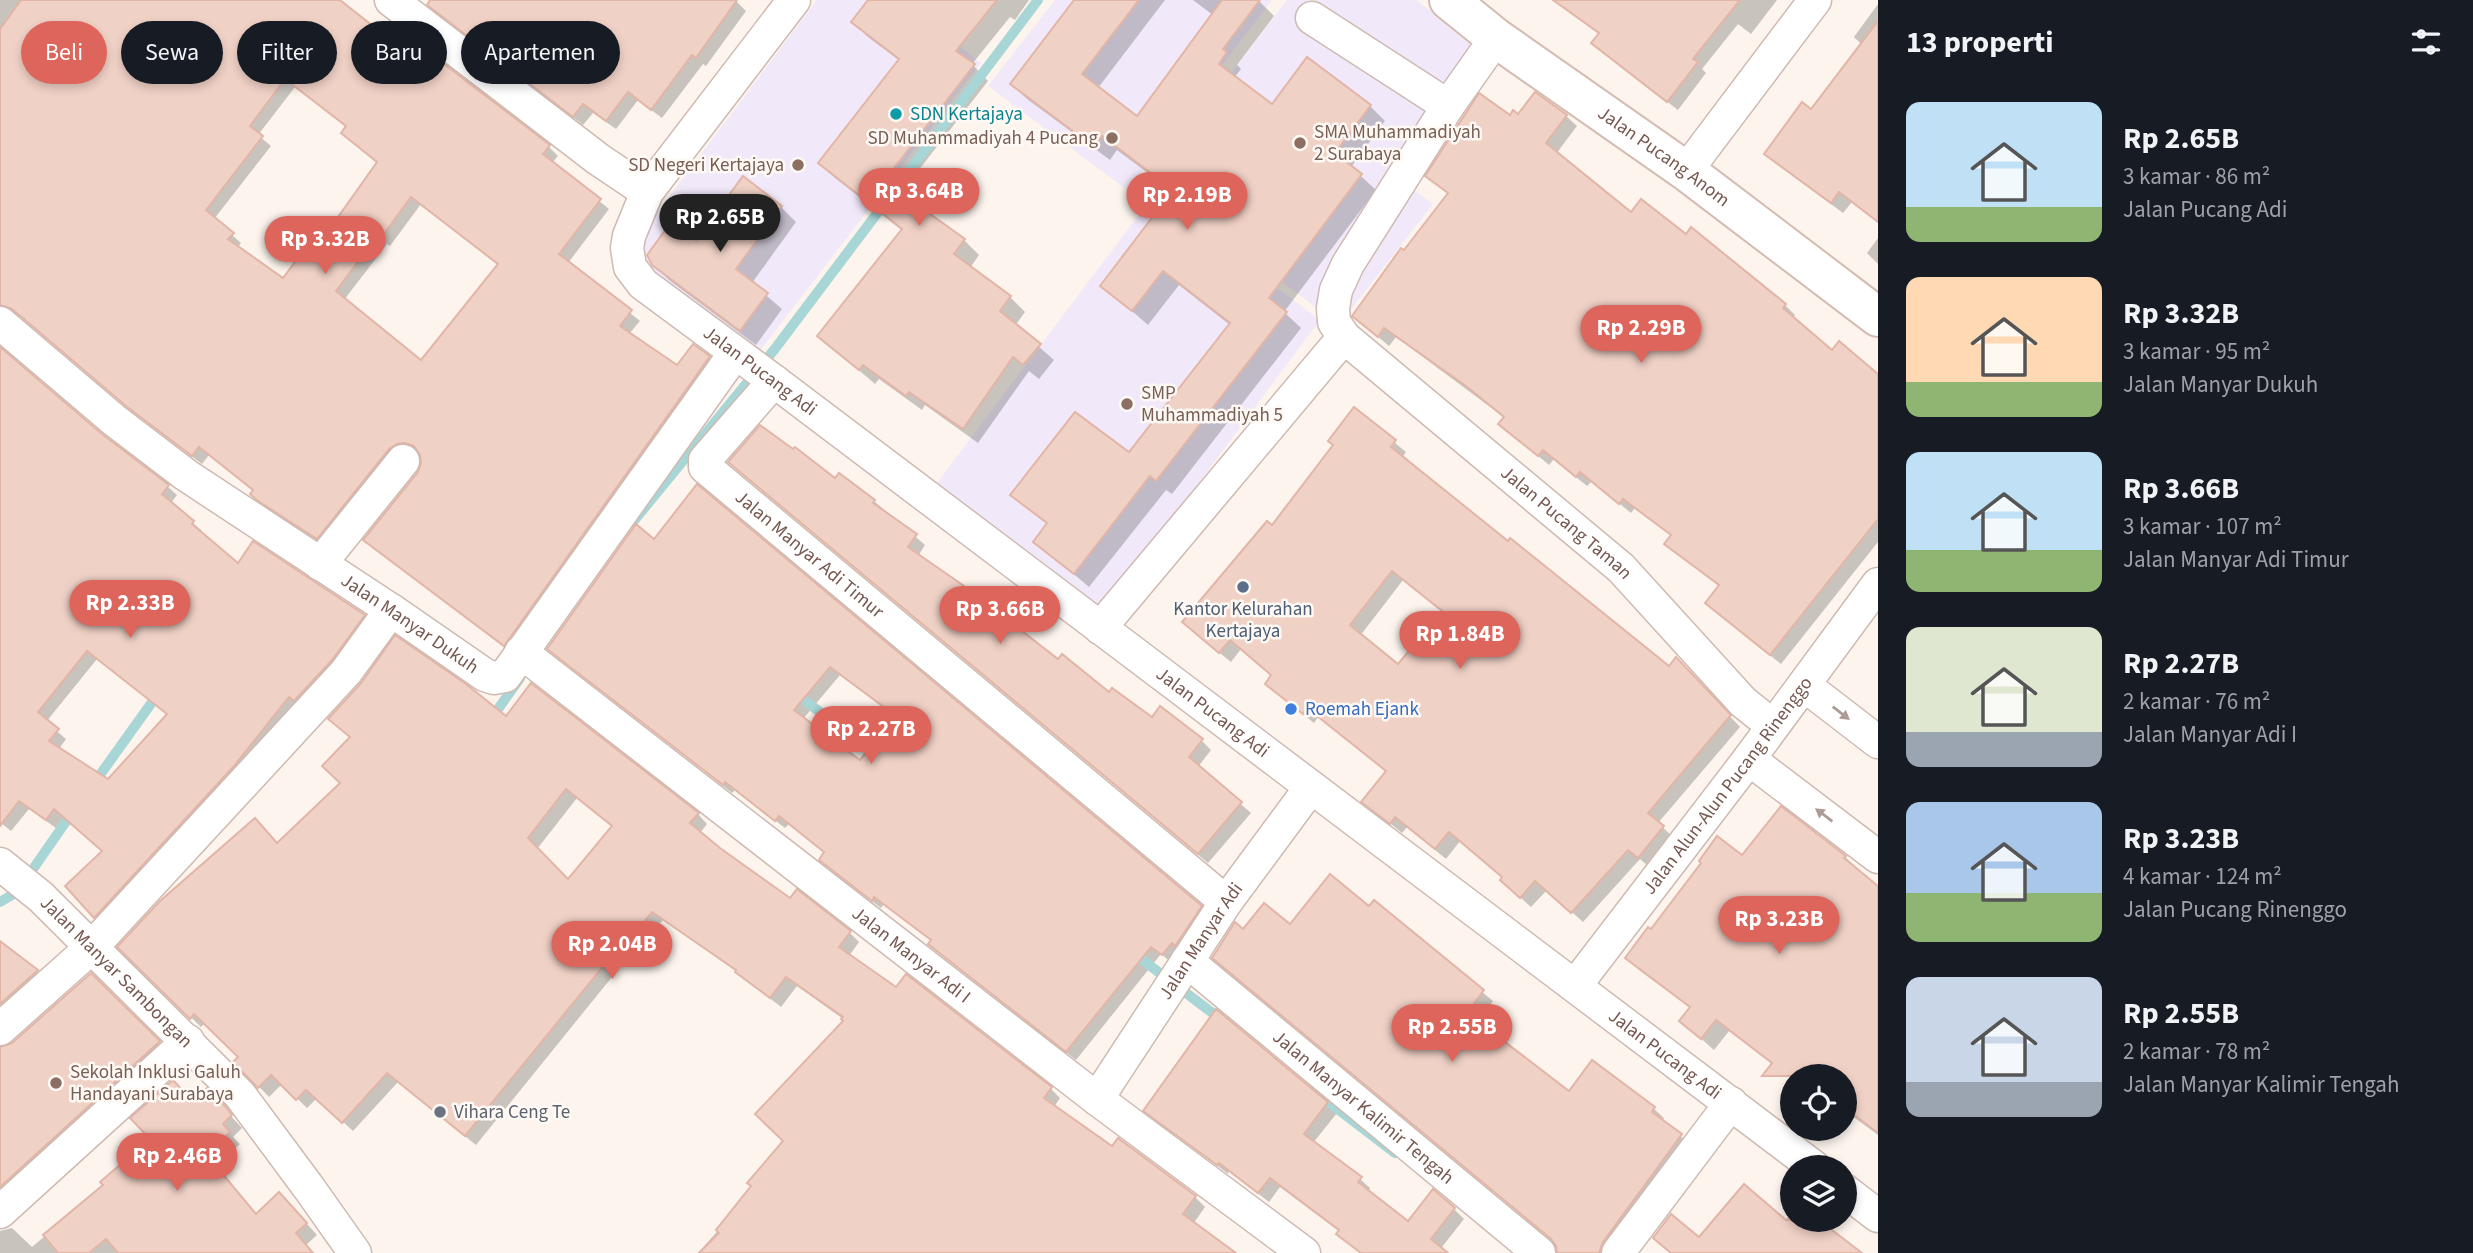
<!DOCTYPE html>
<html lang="id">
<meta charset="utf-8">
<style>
:root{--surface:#171b24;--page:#20242c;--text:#f1f3f6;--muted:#9ea1a6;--accent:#dd655b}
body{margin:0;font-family:"Source Sans 3",sans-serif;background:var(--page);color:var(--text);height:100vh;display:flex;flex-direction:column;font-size:26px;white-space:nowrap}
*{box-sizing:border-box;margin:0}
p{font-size:23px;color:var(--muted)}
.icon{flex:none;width:38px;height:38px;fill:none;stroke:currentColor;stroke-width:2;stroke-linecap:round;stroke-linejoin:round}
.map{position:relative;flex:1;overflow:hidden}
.side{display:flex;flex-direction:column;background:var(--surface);width:595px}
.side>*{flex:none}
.guide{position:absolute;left:21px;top:21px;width:665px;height:63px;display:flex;gap:14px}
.controls{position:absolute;left:1780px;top:1064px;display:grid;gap:14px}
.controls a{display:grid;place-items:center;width:77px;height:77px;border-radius:50%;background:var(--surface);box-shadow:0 4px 10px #0003;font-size:35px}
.price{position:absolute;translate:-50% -60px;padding:0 16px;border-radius:24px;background:var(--accent);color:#fff;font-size:23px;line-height:46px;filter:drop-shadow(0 2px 4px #0008)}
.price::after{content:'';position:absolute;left:50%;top:42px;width:21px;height:16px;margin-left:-10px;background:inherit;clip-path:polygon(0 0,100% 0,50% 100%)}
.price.active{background:#222;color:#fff}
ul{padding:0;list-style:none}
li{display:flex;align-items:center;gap:21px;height:175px;padding:0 28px}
li span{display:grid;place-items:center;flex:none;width:196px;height:140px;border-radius:14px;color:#555}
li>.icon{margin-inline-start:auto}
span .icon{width:84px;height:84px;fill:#fffc;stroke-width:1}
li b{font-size:30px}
h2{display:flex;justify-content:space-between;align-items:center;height:84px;padding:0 28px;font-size:30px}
.tag{padding:0 24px;border-radius:32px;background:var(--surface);box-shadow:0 4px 10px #0003;font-size:24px;line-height:63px}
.tag.active{background:var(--accent);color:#fff}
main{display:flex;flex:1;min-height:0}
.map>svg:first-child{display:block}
.education{fill:#f1e9f9}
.shadow{fill:#0003;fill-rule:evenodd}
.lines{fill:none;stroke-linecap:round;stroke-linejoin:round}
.stream{stroke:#a8d6d7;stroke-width:10}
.building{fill:#f0d1c6;stroke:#e2b5a7;stroke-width:2;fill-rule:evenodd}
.street-casing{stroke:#cebab2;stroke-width:35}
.secondary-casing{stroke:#d4bcb2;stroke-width:42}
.street{stroke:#fff;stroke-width:32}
.secondary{stroke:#fff;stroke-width:38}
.oneway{fill:#ad9b96}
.culture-dot{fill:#0f9aa8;stroke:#fef9f4;stroke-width:2.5}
.education-dot{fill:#8d6e63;stroke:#fef9f4;stroke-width:2.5}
.service-dot{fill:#5c6f8a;stroke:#fef9f4;stroke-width:2.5}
.shop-dot{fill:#3f7fe0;stroke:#fef9f4;stroke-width:2.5}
.worship-dot{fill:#6b7280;stroke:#fef9f4;stroke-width:2.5}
.labels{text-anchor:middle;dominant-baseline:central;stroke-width:5;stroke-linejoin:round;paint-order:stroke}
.culture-label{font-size:19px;fill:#0d838f;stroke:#fef9f4;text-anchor:start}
.education-label{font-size:19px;fill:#785e54;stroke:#fef9f4;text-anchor:start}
.street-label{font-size:19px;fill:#775850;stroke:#fef9f4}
.service-label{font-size:19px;fill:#4e5e75;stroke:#fef9f4}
.shop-label{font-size:19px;fill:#366cbe;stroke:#fef9f4;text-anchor:start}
.worship-label{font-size:19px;fill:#5b616d;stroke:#fef9f4;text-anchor:start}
</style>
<main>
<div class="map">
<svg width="1878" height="1253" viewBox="0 0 1878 1253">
<rect width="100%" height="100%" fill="#fcf4ed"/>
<g class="education">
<path d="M817,0H901L981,63L750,364L616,267Z"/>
<path d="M1055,0H1272L1127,190L988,86Z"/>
<path d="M1287,0H1416L1489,56L1399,179L1433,204L1339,325L1149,181Z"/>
<path d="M1153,196L1320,320L1101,614L933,488Z"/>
</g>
<g class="shadow">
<path d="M0,0H331L398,47L406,37L549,147L558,156L552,163L609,209L568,263L640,321L629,334L677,368L693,346L718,367L513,654L365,540L419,473L423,463L421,453L415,451L407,452L326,547L269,509L261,503L254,491L209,455L202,464L137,414L23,318L13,313L0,316ZM295,87L347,128L379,163L316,251L283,281L237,248L241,243L214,219L271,146L258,135ZM421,204L499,266L421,362L344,300L387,244L390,246Z"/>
<path d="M433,0H735L746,11L706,66L703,64L662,118L638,100L616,129L593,113L583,125L439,14Z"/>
<path d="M870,0H1029L1015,20L1010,17L972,64L988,81L900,194L964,240L979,255L970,268L1010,297L1025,312L1015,326L1054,360L1039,379L1029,371L978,443L925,405L922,410L879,379L875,384L819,336L903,231L835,178L820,163L900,61L868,37L853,22Z"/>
<path d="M1076,0H1165L1098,88L1137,118L1213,15L1193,0H1258L1274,16L1237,65L1241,69L1234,78L1272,106L1308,59L1370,106L1385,121L1351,167L1376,190L1284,312L1301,328L1172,494L1166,490L1089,587L1035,541L1048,525L1013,495L1129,455L1230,325L1179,285L1148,325L1102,285L1173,192L1117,150L1110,160L1027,99L1012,84Z"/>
<path d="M1554,0H1777L1751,34L1738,24L1702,69L1706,73L1678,110L1603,53L1593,43L1600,35Z"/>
<path d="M1878,4V223L1852,202L1843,213L1778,165L1766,154L1812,112L1862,45L1854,37Z"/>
<path d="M1535,94L1566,116L1577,126L1556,154L1632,214L1687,236L1785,305L1795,315L1793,319L1832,352L1878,376V542L1781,664L1718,613L1720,587L1666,544L1672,536L1635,508L1631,513L1592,481L1587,486L1554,459L1549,465L1500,424L1505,418L1396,337L1389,346L1356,318L1449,194L1428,176L1510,118L1519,116Z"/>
<path d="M744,179L781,207L796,222L752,283L782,309L756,345L669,280L653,264L697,242Z"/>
<path d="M1878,238V264L1867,253Z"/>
<path d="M0,349L101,435L168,487L177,495L171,503L202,531L200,533L238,565L364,616L373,625L104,926L95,917L104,852L64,816L56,828L29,809L11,831L0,822ZM97,659L168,715L109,781L59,749L66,739L46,722Z"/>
<path d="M1355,410L1406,452L1402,458L1669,669L1687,670L1740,727L1658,823L1673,837L1649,867L1640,859L1583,922L1547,890L1531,907L1512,890L1503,878L1460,841L1446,859L1407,827L1402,833L1363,801L1387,772L1318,717L1314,723L1278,694L1267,684L1273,676L1241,649L1231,662L1195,633L1335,445ZM1403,580L1443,612L1398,666L1360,636Z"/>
<path d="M740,472L836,481L874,501L925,545L918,556L1058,662L1152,720L1201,740L1211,750L1198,767L1251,813L1208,863Z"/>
<path d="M654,541L1200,907L1210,916L1172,963L1161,954L1076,1060L939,953L930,944L932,941L884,904L881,908L830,869L821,860L825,853L789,824L785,828L735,790L732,793L549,649ZM840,675L897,718L860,762L803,719Z"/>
<path d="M330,719H506L698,814L707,824L700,833L790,901L849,932L859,942L849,956L896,989L1050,1088L1060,1098L1054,1107L1112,1149L1195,1197L1205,1207L1193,1224L1233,1253H698L738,1208L785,1141L846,1021L797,986L781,1007L737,972L663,920L631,958L629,956L476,1145L398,1082L353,1131L317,1098L307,1108L282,1084L269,1097L235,1062L240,1057L205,1023L201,1027L120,947L277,845L342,784L351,738ZM577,798L614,827L568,882L537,849Z"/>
<path d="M1743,857H1845L1878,888V1135L1844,1110V1076H1792V1079L1729,1031L1714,1050L1681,1021L1691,1008L1639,970L1628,958L1651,931Z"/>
<path d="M1374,903L1493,1001L1477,1022L1570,1093L1592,1063L1654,1109L1664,1118L1662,1121L1691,1145L1612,1253H1559L1558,1245L1243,932L1291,927L1369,908Z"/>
<path d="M0,943L48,983L0,1026Z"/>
<path d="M91,975L170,1054L0,1209V1049L13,1045Z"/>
<path d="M192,1102H218L242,1128L233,1137L240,1144L216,1167L257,1215L291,1206L317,1235L306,1245L313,1253H0V1231L12,1228L32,1247L105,1185Z"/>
<path d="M1327,1103L1337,1113L1313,1143L1360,1179L1370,1188L1368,1192L1408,1224L1454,1209L1464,1219L1442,1247L1449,1253H1361L1348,1243L1340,1232L1280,1187L1269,1202L1229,1171L1228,1174L1146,1110Z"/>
<path d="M1792,1211V1220H1817L1856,1253H1669L1686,1229L1699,1240L1785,1221Z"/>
</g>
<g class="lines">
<g class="stream">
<path d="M632,523L774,350L1038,0"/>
<path d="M794,692L878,757"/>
<path d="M491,719L520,678"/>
<path d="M92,786L160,691"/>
<path d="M0,902L17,892L74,810"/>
<path d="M1132,952L1223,1021"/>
<path d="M1313,1090L1395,1153"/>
</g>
</g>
<g class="building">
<path d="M21,0H340L397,45L405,34L550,145L543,154L601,199L559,254L632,310L620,326L677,365L693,344L710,356L504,646L363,540L418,472L421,463L420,455L414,446L405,443L397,444L389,449L317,539L258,501L250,494L253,490L199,447L192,456L126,406L12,309L0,305V29ZM285,79L346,126L341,133L377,162L316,248L309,243L283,278L228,239L234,233L206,210L263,136L250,126ZM411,197L498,264L421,360L336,291L377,236L381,238Z"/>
<path d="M430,0H737L696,58L692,55L651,110L628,92L606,121L583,104L573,117L427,5Z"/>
<path d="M868,0H997L956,51L975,64L884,181L965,239L954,254L1011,296L1000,311L1041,344L1023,365L1013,357L963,429L909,392L906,396L863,365L859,370L817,336L902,229L818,163L899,59L851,22Z"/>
<path d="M1074,0H1139L1082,74L1137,116L1222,0H1260L1223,49L1227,52L1219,64L1272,104L1307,57L1371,105L1335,153L1362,174L1269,298L1287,312L1156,481L1150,476L1074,574L1033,542L1047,523L1010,495L1075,412L1129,452L1230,323L1163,271L1132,311L1100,286L1173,190L1102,136L1094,147L1010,84Z"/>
<path d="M1553,0H1740L1693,59L1698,62L1667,102L1591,43L1599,33Z"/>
<path d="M1878,21V222L1839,192L1831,203L1764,154L1802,102L1811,109Z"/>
<path d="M1535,92L1567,115L1546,143L1631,212L1641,199L1686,234L1691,227L1786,304L1783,308L1832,350L1839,341L1878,374V519L1770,655L1705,603L1719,585L1664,544L1671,535L1623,499L1619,504L1580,472L1576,477L1543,450L1538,456L1498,424L1504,417L1466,386L1384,328L1378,337L1352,316L1401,248L1404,250L1448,193L1425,176L1479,93L1510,115L1513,110L1518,114Z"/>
<path d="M743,176L782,206L736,269L768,293L740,331L652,265L647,255L672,221L696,240Z"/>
<path d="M0,347L102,434L169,485L162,494L194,521L192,524L238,563L253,541L365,615L332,660L294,701L289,697L234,766L94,918L65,886L102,851L54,809L46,820L19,801L0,826ZM87,651L167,714L108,779L49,741L59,729L38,712Z"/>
<path d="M1354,407L1396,440L1391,447L1508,541L1510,538L1540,562L1669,666L1676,657L1731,715L1648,813L1664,826L1638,858L1628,850L1571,913L1535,881L1520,898L1500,880L1502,877L1449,832L1435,849L1395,817L1390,824L1361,802L1386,771L1307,708L1303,714L1265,684L1271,675L1230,640L1219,653L1182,622L1267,521L1272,525L1333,445L1328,441ZM1392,571L1442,611L1398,664L1350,625Z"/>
<path d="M760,425L793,449L795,447L835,478L839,473L875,500L873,503L917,534L908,547L967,588L1058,659L1062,654L1109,692L1112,688L1152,717L1160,706L1203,739L1189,757L1242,802L1198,854L728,462Z"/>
<path d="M697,484L1202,906L1175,946L1172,943L1162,955L1151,947L1066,1052L928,944L931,940L874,897L872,901L819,860L824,852L779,816L775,821L725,782L723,785L547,649L636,524L654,539ZM830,667L896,716L860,760L794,710Z"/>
<path d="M395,635L466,684L506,716L531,683L699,813L690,823L720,848L790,898L797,889L851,931L839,947L896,987L906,974L1052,1087L1044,1098L1112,1146L1118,1138L1196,1196L1183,1214L1236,1253H699L719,1233L716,1230L751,1186L747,1183L783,1141L755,1114L843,1021L841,1019L843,1017L786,977L770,998L735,972L736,970L652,912L621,950L618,948L465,1136L387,1073L342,1123L306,1090L296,1100L271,1075L258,1088L233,1062L238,1057L194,1014L190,1019L117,947L160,901L255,818L277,843L340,783L322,766L350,737L328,719L361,683ZM566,789L612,826L568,879L528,838Z"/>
<path d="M1781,806L1846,856L1844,858L1878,886V1133L1844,1107V1076H1762L1772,1063L1716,1020L1701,1039L1679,1021L1690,1007L1625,958L1648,927L1651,929L1701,863L1699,861L1717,836L1742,855Z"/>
<path d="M1330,874L1369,906L1374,900L1484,990L1467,1013L1569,1091L1592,1060L1655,1107L1652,1112L1682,1134L1603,1242L1599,1253H1557L1556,1246L1551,1239L1212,958L1235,922L1243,929L1264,903L1290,924Z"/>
<path d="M0,941L38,970L0,1004Z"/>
<path d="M91,973L160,1041L0,1187V1047L12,1043Z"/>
<path d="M1216,1009L1328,1102L1304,1134L1362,1177L1358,1182L1408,1221L1433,1189L1455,1208L1431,1239L1448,1253H1361L1336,1234L1339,1230L1270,1178L1258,1193L1219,1163L1217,1165L1143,1111Z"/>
<path d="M173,1080L191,1100L196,1096L198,1097L207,1088L226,1107L232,1115L223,1124L230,1132L206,1154L256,1214L279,1192L307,1223L296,1233L313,1253H118L106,1239L89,1253H58L43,1235L103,1185L100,1182L150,1139L130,1118Z"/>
<path d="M1744,1184L1786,1220H1819L1862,1253H1671L1653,1238L1671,1214L1699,1237Z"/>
</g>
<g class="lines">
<defs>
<g id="street">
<path d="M391,0L598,159L647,192"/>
<path id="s1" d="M794,0L647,192L629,236L627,248L630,267L643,284L774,381L1814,1167"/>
<path d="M1312,18L1448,106"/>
<path id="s2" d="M1496,38L1448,106L1348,264L1336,290L1333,308L1334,322L1344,337L1621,568L1743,702L1773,726"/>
<path d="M1686,171L1815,0"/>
<path id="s3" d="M0,323L114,420L186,475L391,610L485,675L494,678L505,676L735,353"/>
<path id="s4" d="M774,381L705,460V467L1226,902"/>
<path d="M320,564L403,461"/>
<path d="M1100,628L1344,337"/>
<path id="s5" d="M521,652L1097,1099L1304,1253"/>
<path d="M1804,685L1878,742"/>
<path d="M1749,759L1878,857"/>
<path id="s6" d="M0,864L41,897L240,1095L309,1188L355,1253"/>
<path id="s7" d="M1187,961L1539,1253"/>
<path id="s8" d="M1575,986L1749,759L1878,584"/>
<path d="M0,1029L92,947L346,672L391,610"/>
<path id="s9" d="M1097,1099L1226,902L1311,787"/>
<path d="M1844,1190L1878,1216"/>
<path d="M0,1212L188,1041"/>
<path d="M1618,1253L1731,1103"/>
</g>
<g id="secondary">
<path id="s10" d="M1449,0L1496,38L1686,171L1878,317"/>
</g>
</defs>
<use href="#street" class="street-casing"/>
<use href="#secondary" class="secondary-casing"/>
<use href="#street" class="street"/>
<use href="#secondary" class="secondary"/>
</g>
<defs><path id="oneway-solid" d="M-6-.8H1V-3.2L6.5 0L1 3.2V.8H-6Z" transform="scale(1.75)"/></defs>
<g class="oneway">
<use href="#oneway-solid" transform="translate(1841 713) rotate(38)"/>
<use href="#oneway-solid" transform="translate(1824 815) rotate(-143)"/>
</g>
<circle class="culture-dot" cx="896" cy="114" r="7"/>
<g class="education-dot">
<circle cx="1112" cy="138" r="7"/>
<circle cx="1300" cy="143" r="7"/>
<circle cx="798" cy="165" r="7"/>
<circle cx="1127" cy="404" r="7"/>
<circle cx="56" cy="1083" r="7"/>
</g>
<circle class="service-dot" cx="1243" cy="587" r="7"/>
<circle class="shop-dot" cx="1291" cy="709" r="7"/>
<circle class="worship-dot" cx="440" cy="1112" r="7"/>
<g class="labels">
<g class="culture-label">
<text x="910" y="114">SDN Kertajaya</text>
</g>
<g class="education-label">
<text x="1314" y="132">SMA Muhammadiyah<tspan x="1314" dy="22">2 Surabaya</tspan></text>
<text x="1098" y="138" text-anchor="end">SD Muhammadiyah 4 Pucang</text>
<text x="784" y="165" text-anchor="end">SD Negeri Kertajaya</text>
<text x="1141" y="393">SMP<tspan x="1141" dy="22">Muhammadiyah 5</tspan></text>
<text x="70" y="1072">Sekolah Inklusi Galuh<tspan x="70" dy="22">Handayani Surabaya</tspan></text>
</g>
<g class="street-label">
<text stroke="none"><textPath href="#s10" startOffset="266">Jalan Pucang Anom</textPath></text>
<text stroke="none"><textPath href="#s1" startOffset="488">Jalan Pucang Adi</textPath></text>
<text stroke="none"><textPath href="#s2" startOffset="639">Jalan Pucang Taman</textPath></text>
<text stroke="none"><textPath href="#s4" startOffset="248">Jalan Manyar Adi Timur</textPath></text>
<text stroke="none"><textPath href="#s3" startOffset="509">Jalan Manyar Dukuh</textPath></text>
<text stroke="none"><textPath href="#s1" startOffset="1055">Jalan Pucang Adi</textPath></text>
<text stroke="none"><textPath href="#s8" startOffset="252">Jalan Alun-Alun Pucang Rinenggo</textPath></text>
<text stroke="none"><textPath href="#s9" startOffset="189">Jalan Manyar Adi</textPath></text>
<text stroke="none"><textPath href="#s5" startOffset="494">Jalan Manyar Adi I</textPath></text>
<text stroke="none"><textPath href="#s6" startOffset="159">Jalan Manyar Sambongan</textPath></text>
<text stroke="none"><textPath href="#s1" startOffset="1622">Jalan Pucang Adi</textPath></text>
<text stroke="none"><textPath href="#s7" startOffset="229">Jalan Manyar Kalimir Tengah</textPath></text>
</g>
<g class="service-label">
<text x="1243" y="609">Kantor Kelurahan<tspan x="1243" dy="22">Kertajaya</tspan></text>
</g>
<g class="shop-label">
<text x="1305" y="709">Roemah Ejank</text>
</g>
<g class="worship-label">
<text x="454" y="1112">Vihara Ceng Te</text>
</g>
</g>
</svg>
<div class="controls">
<a><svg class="icon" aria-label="locate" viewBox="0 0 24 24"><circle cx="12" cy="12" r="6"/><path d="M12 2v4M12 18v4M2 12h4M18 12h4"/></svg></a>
<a><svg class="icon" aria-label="layers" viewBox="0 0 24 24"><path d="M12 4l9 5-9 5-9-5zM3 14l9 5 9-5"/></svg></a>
</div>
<b class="price" style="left:919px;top:228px">Rp 3.64B</b>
<b class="price" style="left:1187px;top:232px">Rp 2.19B</b>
<b class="price active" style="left:720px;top:254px">Rp 2.65B</b>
<b class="price" style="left:325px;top:276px">Rp 3.32B</b>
<b class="price" style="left:1641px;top:365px">Rp 2.29B</b>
<b class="price" style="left:130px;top:640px">Rp 2.33B</b>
<b class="price" style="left:1000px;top:646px">Rp 3.66B</b>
<b class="price" style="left:1460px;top:671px">Rp 1.84B</b>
<b class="price" style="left:871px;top:766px">Rp 2.27B</b>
<b class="price" style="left:1779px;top:956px">Rp 3.23B</b>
<b class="price" style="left:612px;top:981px">Rp 2.04B</b>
<b class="price" style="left:1452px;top:1064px">Rp 2.55B</b>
<b class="price" style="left:177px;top:1193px">Rp 2.46B</b>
<div class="guide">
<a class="tag active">Beli</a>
<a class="tag">Sewa</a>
<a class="tag">Filter</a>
<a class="tag">Baru</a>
<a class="tag">Apartemen</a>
</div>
</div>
<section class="side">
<h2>13 properti<svg class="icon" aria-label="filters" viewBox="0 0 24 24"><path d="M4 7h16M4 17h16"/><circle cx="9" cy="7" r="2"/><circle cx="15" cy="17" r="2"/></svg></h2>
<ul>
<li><span style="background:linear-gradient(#bfe0f5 75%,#8fb573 0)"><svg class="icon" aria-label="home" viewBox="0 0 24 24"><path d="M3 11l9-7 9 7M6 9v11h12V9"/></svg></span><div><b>Rp 2.65B</b><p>3 kamar · 86 m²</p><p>Jalan Pucang Adi</p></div></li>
<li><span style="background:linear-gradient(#ffd9b3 75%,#8fb573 0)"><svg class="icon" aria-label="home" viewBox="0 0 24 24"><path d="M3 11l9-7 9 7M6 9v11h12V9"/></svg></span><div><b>Rp 3.32B</b><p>3 kamar · 95 m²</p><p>Jalan Manyar Dukuh</p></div></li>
<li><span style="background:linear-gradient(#bfe0f5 70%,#8fb573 0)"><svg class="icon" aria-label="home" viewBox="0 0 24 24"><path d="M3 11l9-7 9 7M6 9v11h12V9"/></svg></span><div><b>Rp 3.66B</b><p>3 kamar · 107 m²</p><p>Jalan Manyar Adi Timur</p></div></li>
<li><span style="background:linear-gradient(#dfe7d0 75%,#9aa5b1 0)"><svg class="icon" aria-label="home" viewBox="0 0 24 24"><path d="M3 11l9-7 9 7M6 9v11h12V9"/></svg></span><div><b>Rp 2.27B</b><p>2 kamar · 76 m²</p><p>Jalan Manyar Adi I</p></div></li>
<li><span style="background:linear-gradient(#a9c7e8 65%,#8fb573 0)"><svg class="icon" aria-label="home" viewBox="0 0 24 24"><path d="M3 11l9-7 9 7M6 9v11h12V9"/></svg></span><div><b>Rp 3.23B</b><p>4 kamar · 124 m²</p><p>Jalan Pucang Rinenggo</p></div></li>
<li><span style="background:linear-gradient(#c9d6e8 75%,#9aa5b1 0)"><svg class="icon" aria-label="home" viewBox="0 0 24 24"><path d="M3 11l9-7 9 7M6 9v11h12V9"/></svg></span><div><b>Rp 2.55B</b><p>2 kamar · 78 m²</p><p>Jalan Manyar Kalimir Tengah</p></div></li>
</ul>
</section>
</main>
